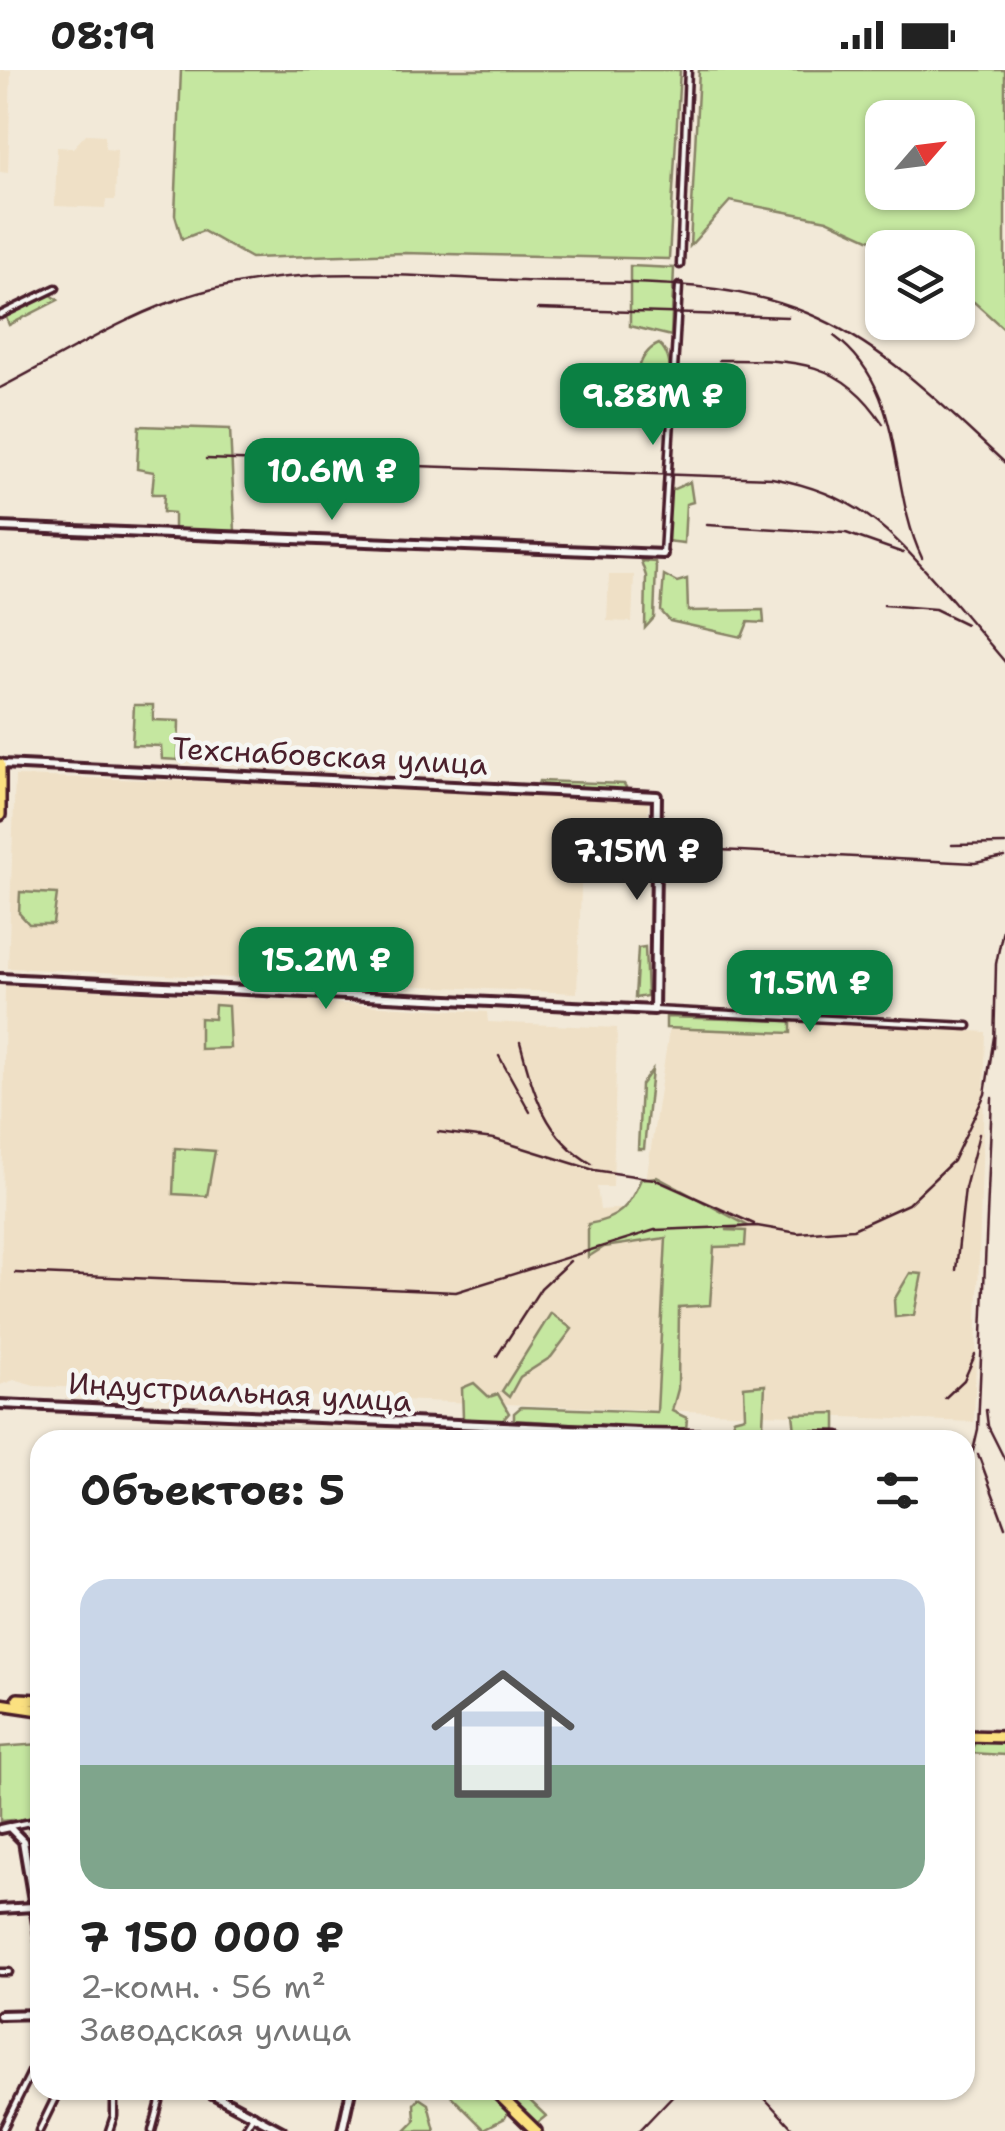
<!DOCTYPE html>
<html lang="ru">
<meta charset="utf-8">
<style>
:root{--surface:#fff;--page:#f6f6f6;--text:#222;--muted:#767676;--line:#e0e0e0;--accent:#0b8043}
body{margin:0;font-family:"Shantell Sans",sans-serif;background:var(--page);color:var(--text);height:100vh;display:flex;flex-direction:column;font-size:38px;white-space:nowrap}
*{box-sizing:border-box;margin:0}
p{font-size:32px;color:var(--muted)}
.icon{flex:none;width:55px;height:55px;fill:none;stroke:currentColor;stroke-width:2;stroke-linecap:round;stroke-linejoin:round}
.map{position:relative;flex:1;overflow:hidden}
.side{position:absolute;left:30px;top:1360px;width:945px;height:670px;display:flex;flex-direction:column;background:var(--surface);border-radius:30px;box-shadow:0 2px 8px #0004}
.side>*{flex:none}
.needle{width:65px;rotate:62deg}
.tools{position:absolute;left:865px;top:30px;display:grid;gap:20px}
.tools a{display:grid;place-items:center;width:110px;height:110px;border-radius:20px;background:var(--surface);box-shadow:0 2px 8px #0004;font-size:50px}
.price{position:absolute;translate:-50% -85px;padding:0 22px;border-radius:20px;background:var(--accent);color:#fff;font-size:32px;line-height:65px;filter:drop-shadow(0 2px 5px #0008)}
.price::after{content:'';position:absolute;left:50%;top:60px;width:30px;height:22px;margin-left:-15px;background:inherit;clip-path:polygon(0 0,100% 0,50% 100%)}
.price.selected{background:#222;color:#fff}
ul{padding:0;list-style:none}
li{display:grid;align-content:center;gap:20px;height:530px;padding:0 50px}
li+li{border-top:2px solid var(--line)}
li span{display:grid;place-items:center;height:310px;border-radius:30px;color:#555}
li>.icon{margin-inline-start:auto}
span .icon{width:180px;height:180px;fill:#fffc;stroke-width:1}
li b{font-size:42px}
h2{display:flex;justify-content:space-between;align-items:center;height:120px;padding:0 50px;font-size:42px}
.status{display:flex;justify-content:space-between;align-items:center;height:70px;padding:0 50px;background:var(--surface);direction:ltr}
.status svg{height:28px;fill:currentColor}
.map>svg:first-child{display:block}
.built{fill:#efe0c6}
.green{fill:#c5e7a0;stroke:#888366;stroke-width:2.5;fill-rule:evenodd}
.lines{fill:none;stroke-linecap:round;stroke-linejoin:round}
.street-casing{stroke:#4a1f2b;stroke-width:11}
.secondary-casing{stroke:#4a1f2b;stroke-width:14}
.primary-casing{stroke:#4a1f2b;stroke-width:16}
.street{stroke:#f6f6f2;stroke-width:4}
.secondary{stroke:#f6f6f2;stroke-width:6}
.primary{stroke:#fbe080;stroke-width:9}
.rail{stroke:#4a1f2b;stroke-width:2.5}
.labels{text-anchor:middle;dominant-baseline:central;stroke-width:9;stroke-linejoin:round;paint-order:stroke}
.street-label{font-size:30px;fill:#4a1f2b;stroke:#f6f6f2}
</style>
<div class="status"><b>08:19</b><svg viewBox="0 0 49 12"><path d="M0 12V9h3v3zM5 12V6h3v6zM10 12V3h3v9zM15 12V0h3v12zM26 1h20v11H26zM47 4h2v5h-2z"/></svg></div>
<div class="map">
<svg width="1005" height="2061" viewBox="0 0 1005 2061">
<rect width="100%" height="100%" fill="#f2e9d8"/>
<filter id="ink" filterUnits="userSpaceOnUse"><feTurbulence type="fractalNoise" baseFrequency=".01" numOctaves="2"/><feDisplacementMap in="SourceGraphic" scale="20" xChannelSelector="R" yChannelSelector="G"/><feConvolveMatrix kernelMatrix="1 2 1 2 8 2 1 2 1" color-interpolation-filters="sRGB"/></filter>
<g filter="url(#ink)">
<g class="built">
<path d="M0,0H11L8,103L0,102Z"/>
<path d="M86,64L105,65V79L117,80L115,130H106L105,138L55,136L57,77L73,78Z"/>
<path d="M609,505H634L632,552L607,551Z"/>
<path d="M15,706L647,725L649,750L569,749L573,794H582L577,923L8,898Z"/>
<path d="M5,915L487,942L488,952L617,958L613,1117H597L600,1140L642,1137L672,941L986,962L974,1352L34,1316L14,1310L0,1315Z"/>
</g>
<g class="green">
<path d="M181,0H680L669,189L404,183L251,188L203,161L182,169L175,145Z"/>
<path d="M699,0H1005V260L974,232L958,233V178L886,177L827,150L730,131L690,176ZM882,48H958V122H882Z"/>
<path d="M630,196L674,198L671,266L630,256Z"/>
<path d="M49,223L58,230L9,255L5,245Z"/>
<path d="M659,274C677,288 670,333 664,353L654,356L637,345C633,322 634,284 659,274Z"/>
<circle cx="614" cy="337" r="11"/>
<path d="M139,356L230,359L235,461L174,459V443L163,442L164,424H152L154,402L137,399Z"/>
<path d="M690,412L693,432L686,434L684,473L666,471L669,421Z"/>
<path d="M641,491L655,492L656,497L654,548L645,558L646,506Z"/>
<path d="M664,505L677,512L687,509L688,541L763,540L764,553L748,552L742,567L670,551L661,541Z"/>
<path d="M134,635H153V650L179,651L178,690L162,689L161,676L132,675Z"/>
<path d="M539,711L624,714L626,717L625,721L537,718Z"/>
<path d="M20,822L57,824L53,854H29L19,843Z"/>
<path d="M645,877L647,926L635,928L638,878Z"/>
<path d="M215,935L228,936L230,978L200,979V948L214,949Z"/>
<path d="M666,947L791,951V963L666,958Z"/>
<path d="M652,1000L644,1079H638L641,1015Z"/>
<path d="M175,1078L215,1081L207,1126L173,1124Z"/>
<path d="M657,1107L748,1156L726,1160L746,1161L745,1176L714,1177L710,1235L679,1237L678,1319L672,1341L687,1348L686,1360L514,1350V1343L521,1337L657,1342L666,1168L604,1177L588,1187V1154C619,1149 629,1137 641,1109Z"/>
<path d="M910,1203L922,1204L914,1245L895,1247L894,1230Z"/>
<path d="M551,1243L572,1259L551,1287L520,1307L509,1327L502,1321Z"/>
<path d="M474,1313L489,1327L498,1324L509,1343L503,1350L470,1352L463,1348L462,1318Z"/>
<path d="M765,1315L763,1355L735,1356L733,1349L745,1346L744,1317Z"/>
<path d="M836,1343V1361H795L793,1344Z"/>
<path d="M975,1672L1005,1673V1685L970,1683Z"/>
<path d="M40,1674V1748L0,1751V1677Z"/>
<path d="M451,2020H486L508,2042L505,2048L484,2059L449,2024Z"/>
<path d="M501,2020H519L546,2046L537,2053Z"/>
<path d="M419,2028L428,2034L435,2061H405L415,2051L414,2034Z"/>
</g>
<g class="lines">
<defs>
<g id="street">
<path d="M680,195L688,0"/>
<path d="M0,245L56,218"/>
<path d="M663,484L679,216"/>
<path d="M654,940L968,956"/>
<path d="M639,1362L839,1365"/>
<path d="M11,1756L40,1750"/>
<path d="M0,1902H9"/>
<path d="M2,2061L40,1984"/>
<path d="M39,2061L59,2020"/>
<path d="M109,2061L114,2046V2020"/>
<path d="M152,2061L163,2020"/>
<path d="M244,2061L254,2044"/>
</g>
<g id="secondary">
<path d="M0,457L663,484"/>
<path d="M0,908L654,940L657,726L2,694"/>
<path d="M0,1334L639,1362V1370"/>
<path d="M0,1759L9,1757L23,1771L40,1872"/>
<path d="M0,1839L33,1837"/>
<path d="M0,1945L40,1944"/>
<path d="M205,2020L282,2061"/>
<path d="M342,2061L351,2020"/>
</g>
<g id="primary">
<path d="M0,694V745"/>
<path d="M18,1629L40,1630"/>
<path d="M0,1634L40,1640"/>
<path d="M965,1666L1005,1667"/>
<path d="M494,2020L536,2061"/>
</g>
</defs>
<use href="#street" class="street-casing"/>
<use href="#secondary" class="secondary-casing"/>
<use href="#primary" class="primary-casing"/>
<use href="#street" class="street"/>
<use href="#secondary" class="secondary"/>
<use href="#primary" class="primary"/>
<g class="rail">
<path d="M538,239L788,247"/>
<path d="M834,266C907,319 887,415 922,488"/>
<path d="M719,290C791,290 840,287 883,354"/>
<path d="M0,318C63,286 130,242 198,223C303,193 414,207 522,211C616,214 718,206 807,243C885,275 944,337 1005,393"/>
<path d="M206,389L772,408C863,425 892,463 951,529"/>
<path d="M707,455L846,463L903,483"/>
<path d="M945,521L1005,592"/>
<path d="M884,535L935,539L966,554"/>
<path d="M952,775L1005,774"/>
<path d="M679,778L975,793L1005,787"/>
<path d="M520,972C533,1021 545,1068 592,1094"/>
<path d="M994,978L996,894L1005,849"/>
<path d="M499,986L530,1042"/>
<path d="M438,1062L494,1069L594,1100L654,1109L754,1154"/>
<path d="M956,1200L965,1118L979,1064"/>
<path d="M15,1203L456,1222L655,1160L757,1156L798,1163L853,1159L908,1134L953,1091L985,1024L994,967"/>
<path d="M497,1286L541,1218L570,1191"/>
<path d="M945,1328L964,1310L975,1285"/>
<path d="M986,1340L988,1356L1005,1390"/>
<path d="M978,1384L1005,1457"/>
<path d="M965,1416L978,1359L992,1028"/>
<path d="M1004,1647L1005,1632"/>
<path d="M757,2020L795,2061"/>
<path d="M639,2061L678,2020"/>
</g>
</g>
</g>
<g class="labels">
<g class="street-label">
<text transform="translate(330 686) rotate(3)">Техснабовская улица</text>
<text transform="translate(240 1322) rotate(3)">Индустриальная улица</text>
</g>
</g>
</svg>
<div class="tools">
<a><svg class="needle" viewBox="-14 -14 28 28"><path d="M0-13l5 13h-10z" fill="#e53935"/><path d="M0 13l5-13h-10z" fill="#767676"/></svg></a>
<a><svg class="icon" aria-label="layers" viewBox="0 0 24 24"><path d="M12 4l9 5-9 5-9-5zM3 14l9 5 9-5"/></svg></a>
</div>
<b class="price" style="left:653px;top:378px">9.88M ₽</b>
<b class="price" style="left:332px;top:453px">10.6M ₽</b>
<b class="price selected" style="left:637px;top:833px">7.15M ₽</b>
<b class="price" style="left:326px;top:942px">15.2M ₽</b>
<b class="price" style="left:810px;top:965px">11.5M ₽</b>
<section class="side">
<h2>Объектов: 5<svg class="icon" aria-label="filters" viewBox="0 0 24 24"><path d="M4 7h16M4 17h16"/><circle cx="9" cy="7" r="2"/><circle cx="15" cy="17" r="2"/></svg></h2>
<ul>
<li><span style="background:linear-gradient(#c9d6e8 60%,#7fa58c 0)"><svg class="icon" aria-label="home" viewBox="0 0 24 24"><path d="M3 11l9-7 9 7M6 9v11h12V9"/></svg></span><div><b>7 150 000 ₽</b><p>2-комн. · 56 m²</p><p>Заводская улица</p></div></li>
</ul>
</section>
</div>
